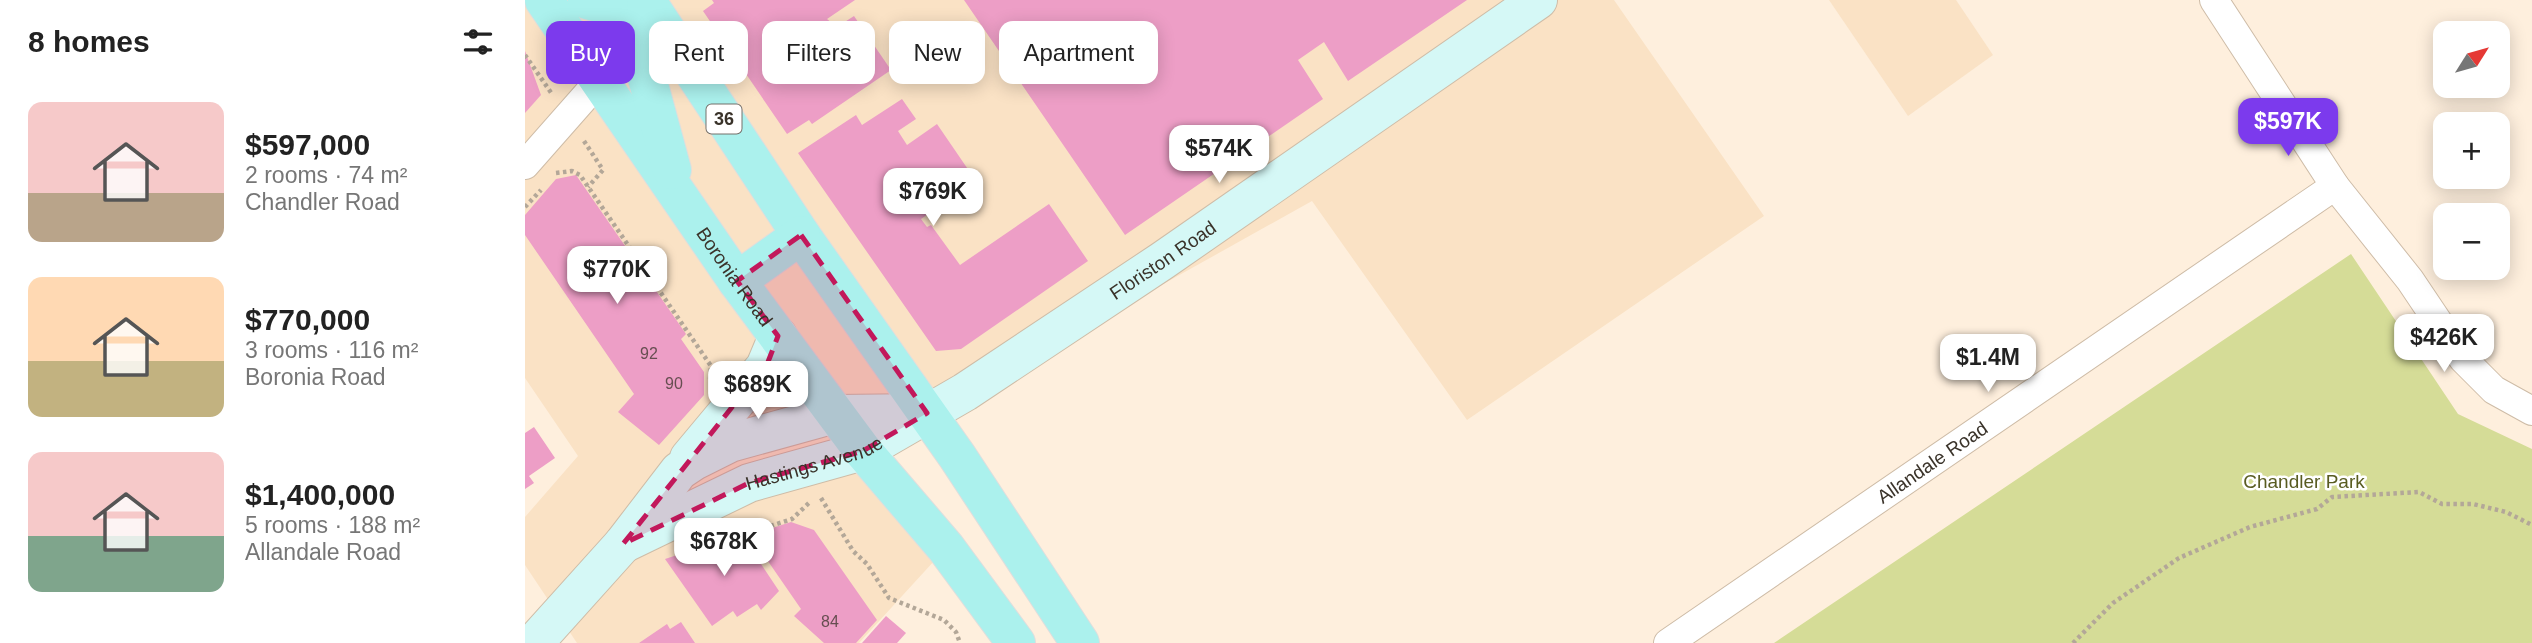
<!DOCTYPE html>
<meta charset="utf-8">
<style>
:root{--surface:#fff;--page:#f2f2f2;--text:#222;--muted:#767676;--accent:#7c3aed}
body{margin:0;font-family:Helvetica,sans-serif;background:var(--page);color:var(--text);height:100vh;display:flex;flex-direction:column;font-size:26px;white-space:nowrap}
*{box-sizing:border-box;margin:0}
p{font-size:23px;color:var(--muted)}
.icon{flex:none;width:38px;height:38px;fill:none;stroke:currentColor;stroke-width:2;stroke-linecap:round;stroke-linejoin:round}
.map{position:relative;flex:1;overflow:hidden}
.side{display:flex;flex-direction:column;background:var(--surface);width:525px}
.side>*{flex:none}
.guide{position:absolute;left:21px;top:21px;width:665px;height:63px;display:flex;gap:14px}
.needle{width:46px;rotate:53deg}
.controls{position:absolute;left:1908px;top:21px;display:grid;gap:14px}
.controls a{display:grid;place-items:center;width:77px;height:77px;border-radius:14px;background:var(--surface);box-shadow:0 4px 18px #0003;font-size:35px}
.price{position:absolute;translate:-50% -60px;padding:0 16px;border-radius:14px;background:#fff;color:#222;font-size:23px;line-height:46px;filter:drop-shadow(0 2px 4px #0008)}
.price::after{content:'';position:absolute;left:50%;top:42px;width:21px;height:16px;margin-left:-10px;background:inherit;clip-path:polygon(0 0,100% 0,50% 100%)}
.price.on{background:var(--accent);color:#fff}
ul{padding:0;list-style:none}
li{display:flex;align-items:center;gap:21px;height:175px;padding:0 28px}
li span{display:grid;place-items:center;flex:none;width:196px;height:140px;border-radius:14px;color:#555}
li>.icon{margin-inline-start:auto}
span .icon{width:84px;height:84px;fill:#fffc;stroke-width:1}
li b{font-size:30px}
h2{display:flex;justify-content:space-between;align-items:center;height:84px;padding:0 28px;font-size:30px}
.pill{padding:0 24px;border-radius:14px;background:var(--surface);box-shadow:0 4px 18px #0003;font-size:24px;line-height:63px}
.pill.on{background:var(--accent);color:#fff}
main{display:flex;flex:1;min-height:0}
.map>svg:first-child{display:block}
.built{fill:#fae2c5}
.green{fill:#d5dc97}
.building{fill:#ed9ec6}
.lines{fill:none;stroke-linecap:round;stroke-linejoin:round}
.street-casing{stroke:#cebca7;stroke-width:30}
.secondary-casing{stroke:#cebca7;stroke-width:40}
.primary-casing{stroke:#dfdedd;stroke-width:40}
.path{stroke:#b3a798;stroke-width:4.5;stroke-dasharray:3.5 3.5;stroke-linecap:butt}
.street{stroke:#fff;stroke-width:28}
.secondary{stroke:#d5f8f6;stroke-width:38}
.primary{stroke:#abf1ed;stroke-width:38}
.marked{fill:#c2185b;fill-opacity:0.2;stroke:#c2185b;stroke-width:5;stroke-dasharray:14 9;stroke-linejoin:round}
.labels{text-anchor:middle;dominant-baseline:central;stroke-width:5;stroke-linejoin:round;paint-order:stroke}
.number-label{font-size:16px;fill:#674e51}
.shield{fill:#fff;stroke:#75706a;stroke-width:2}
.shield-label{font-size:18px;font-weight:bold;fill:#3a332a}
.street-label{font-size:19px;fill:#3a332a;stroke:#fff}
.park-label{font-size:19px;fill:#595c21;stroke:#fff}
</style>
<main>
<section class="side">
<h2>8 homes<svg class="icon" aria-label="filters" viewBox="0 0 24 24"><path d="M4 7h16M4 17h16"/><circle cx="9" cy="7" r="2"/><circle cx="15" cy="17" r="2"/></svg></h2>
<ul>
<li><span style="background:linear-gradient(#f6c9c9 65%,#b9a48a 0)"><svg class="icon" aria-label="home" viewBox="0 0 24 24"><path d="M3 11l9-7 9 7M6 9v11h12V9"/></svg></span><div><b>$597,000</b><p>2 rooms · 74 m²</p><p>Chandler Road</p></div></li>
<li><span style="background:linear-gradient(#ffd9b3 60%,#c2b280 0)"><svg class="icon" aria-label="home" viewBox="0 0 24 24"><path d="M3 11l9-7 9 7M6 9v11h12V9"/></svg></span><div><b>$770,000</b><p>3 rooms · 116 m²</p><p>Boronia Road</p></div></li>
<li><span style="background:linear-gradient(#f6c9c9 60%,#7fa58c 0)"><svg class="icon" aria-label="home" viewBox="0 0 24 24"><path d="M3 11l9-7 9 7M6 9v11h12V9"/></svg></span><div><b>$1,400,000</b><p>5 rooms · 188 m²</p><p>Allandale Road</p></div></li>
</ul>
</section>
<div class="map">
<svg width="2007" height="643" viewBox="0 0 2007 643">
<rect width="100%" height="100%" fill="#feefdd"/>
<g class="built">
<path d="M0,0H1089L1239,216L942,420L787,201L339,451L421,548L334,643H52L0,565V517L53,456L0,378Z"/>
<path d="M1304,0H1431L1468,55L1383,116Z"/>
</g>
<path class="green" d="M1826,254L1933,414L2007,449V643H1249Z"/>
<g class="building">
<path d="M187,0H330L302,19L312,27L329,16L366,70L287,124L284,120L262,134L178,11L189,3Z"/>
<path d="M439,0H942L823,81L799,42L773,60L798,99L600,235Z"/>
<path d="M0,51L16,95L0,113Z"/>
<path d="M377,99L391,119L373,131L382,145L412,124L451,181L396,219L402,227L406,225L435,265L524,204L563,261L436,349L411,351L273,153L331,115L337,125Z"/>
<path d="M51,175L161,334L156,339L179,372V395L134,445L93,412L109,394L0,235V215L31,179Z"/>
<path d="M9,427L30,458L4,476L9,483L0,489V433Z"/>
<path d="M266,522L289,530L352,620L331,643H299L269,616L276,609L225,535Z"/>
<path d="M216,534L254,591L236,610L232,604L212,617L208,611L187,626L140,559Z"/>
<path d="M361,616L381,633L372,643H337Z"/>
<path d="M156,622L170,643H114L142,624L145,629Z"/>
</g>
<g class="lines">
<defs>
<g id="street">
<path d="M1689,0L1810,186L1885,280L1938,359L1969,390L2007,411"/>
<path d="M0,165L74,81"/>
<path id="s1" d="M1143,643L1810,186"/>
</g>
<g id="secondary">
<path d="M164,458L240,367L253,336"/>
<path id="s2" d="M98,544L224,483L338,451L440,392L637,261L1013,0"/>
<path d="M9,643L98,544L154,471L169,461L205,443L310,414L400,413"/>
</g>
<g id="primary">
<path id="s3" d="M19,0L212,281L338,451L421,548L491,643"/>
<path d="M62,0L91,8L123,2"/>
<path d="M121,0L276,235L432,456L555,643"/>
<path d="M123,2L116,40L118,63L147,170"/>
<path d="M212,281L276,235"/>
</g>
</defs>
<use href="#street" class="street-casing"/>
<use href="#secondary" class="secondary-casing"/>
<use href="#primary" class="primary-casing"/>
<g class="path">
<path d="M0,55L27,94"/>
<path d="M59,141L78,170L63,187"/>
<path d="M31,173L47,171L55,175L186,366L185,380"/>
<path d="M0,207L16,190"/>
<path d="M296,498L328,551L342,564L364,598L419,620L431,632L435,643"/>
<path d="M159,554L267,519L285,502"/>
<path d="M1548,643L1588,603L1654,558L1725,527L1792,509L1807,497L1894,492L1917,504H1948L1981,512L2007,525"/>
</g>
<use href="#street" class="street"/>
<use href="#secondary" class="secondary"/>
<use href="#primary" class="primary"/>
</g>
<path class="marked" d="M276,235L402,413L338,451L224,483L98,544L243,362L253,336L212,281Z"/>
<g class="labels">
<g class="number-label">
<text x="124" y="353">92</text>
<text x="149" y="383">90</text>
<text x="305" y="621">84</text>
</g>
<rect class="shield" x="181.5" y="104.5" width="35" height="29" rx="5"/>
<g class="shield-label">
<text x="199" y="119">36</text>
</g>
<g class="street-label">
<text stroke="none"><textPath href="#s2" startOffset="614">Floriston Road</textPath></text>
<text stroke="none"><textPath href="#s3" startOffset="336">Boronia Road</textPath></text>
<text stroke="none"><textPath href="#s2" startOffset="208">Hastings Avenue</textPath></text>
<text stroke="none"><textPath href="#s1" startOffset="320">Allandale Road</textPath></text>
</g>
<g class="park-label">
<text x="1779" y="481">Chandler Park</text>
</g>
</g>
</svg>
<div class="controls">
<a><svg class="needle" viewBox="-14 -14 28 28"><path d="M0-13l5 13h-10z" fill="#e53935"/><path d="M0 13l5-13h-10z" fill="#767676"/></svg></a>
<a>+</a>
<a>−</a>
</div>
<b class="price on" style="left:1763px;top:158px">$597K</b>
<b class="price" style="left:694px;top:185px">$574K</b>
<b class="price" style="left:408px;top:228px">$769K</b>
<b class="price" style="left:92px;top:306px">$770K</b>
<b class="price" style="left:1919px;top:374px">$426K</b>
<b class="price" style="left:1463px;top:394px">$1.4M</b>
<b class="price" style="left:233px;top:421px">$689K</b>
<b class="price" style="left:199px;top:578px">$678K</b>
<div class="guide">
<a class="pill on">Buy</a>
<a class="pill">Rent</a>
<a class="pill">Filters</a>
<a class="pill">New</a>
<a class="pill">Apartment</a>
</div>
</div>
</main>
